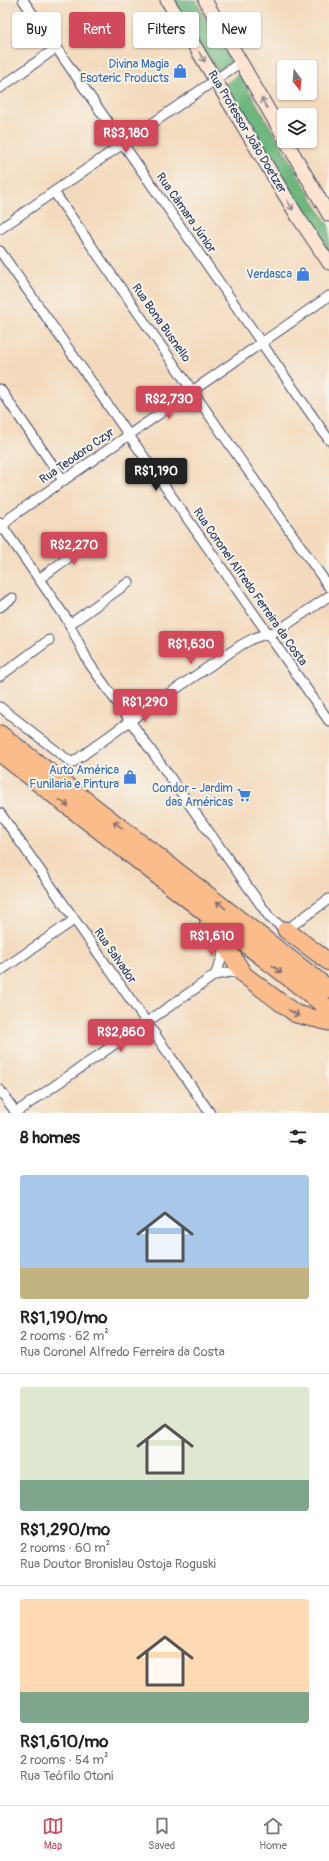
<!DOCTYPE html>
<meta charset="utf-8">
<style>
:root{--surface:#fff;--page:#f2f2f2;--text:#222;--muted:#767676;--line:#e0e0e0;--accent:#d1495b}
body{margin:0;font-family:Pangolin,sans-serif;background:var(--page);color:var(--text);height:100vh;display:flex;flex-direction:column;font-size:15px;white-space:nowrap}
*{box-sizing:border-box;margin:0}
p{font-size:13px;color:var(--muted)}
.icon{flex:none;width:22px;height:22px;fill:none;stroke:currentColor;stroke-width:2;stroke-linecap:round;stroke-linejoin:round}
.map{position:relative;height:1113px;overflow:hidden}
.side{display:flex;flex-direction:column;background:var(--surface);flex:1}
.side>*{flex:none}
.banner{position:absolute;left:12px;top:12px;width:305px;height:36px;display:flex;gap:8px}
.needle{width:26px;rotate:164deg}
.buttons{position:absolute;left:277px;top:60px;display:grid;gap:8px}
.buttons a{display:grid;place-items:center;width:40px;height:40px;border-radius:4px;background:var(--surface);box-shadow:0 1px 3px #0004;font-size:20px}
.price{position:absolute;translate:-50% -34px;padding:0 9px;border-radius:4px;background:var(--accent);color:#fff;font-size:13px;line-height:26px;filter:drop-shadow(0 1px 2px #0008)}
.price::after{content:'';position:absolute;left:50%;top:24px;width:12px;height:9px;margin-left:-6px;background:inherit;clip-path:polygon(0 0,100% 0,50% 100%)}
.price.active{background:#222;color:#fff}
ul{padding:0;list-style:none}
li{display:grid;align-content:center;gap:8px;height:212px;padding:0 20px}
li+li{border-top:1px solid var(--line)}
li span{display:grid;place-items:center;height:124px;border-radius:4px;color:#555}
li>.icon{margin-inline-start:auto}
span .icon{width:72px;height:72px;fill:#fffc;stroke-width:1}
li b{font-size:17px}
h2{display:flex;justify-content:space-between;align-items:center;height:48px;padding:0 20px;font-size:17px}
.pill{padding:0 14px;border-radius:4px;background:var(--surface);box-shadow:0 1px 3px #0004;font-size:14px;line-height:36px}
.pill.active{background:var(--accent);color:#fff}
.dock{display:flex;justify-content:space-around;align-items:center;height:56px;border-top:1px solid var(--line);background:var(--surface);font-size:11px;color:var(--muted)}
.dock a{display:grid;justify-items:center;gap:2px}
.dock .active{color:var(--accent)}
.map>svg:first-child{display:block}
.forest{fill:#6eb87f;stroke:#44746e}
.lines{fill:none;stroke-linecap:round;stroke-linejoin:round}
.street-casing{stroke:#3c496c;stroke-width:11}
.secondary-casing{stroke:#3c496c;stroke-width:15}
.highway-casing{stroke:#3c496c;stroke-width:19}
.street{stroke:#fff;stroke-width:9}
.secondary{stroke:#fde4d0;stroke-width:13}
.highway{stroke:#f9bc8a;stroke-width:17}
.oneway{stroke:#8c8a97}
.oneway2{stroke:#7f6e72}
.labels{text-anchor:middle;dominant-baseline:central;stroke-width:4;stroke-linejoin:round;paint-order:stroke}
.shop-label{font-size:12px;fill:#366cbe;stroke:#f7f3e8;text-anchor:end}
.street-label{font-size:12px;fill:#1b2f5e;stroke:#f7f3e8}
</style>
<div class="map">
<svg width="329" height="1113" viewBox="0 0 329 1113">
<rect width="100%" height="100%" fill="#f7f3e8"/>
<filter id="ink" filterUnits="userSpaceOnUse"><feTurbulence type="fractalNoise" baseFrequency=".025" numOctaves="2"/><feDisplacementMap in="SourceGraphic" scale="8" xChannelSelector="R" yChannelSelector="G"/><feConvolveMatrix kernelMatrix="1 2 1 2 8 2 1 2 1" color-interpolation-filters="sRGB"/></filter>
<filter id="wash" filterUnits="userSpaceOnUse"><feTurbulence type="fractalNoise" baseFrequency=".012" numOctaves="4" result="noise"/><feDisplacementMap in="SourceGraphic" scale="16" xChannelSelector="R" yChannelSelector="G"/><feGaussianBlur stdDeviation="0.9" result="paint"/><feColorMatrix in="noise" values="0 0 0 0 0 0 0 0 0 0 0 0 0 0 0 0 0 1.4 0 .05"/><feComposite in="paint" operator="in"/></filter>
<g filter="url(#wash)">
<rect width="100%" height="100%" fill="#f4dabd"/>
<g class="forest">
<path d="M172,0H195L231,62L217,71Z"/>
<path d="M239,74L329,227V252L224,85Z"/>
</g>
</g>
<g filter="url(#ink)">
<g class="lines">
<defs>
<g id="street">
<path d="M23,0L329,440"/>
<path d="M0,88L56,48"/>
<path d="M54,192L329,587"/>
<path d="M0,229L241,62"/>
<path d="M0,251L329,721"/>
<path d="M0,389L63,480"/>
<path d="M0,523L66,618L89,663L270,918L286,930L329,899"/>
<path d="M0,530L11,517L329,296"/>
<path d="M39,579L97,537"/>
<path d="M0,607L12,598"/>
<path d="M70,624L129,582"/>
<path d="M0,676L49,640"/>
<path d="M0,707L72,763L152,705L241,645L254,638L279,630L329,596"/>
<path d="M0,813L210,1113"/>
<path d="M0,971L74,920"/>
<path d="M215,975L222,958L223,946"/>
<path d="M0,1090L16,1113"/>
<path d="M15,1113L215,975L231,972L244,975"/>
</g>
<g id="secondary">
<path d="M167,0L298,217L329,263"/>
<path d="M205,0L284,137"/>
<path d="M286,141L329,215"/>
</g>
<g id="highway">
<path d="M0,734L329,989"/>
<path d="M0,753L329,1009"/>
<path d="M208,925L224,943L244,975L296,1014L329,1022"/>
<path d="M286,930L329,962"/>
</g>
</defs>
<use href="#street" class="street-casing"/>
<use href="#secondary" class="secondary-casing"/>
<use href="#highway" class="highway-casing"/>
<use href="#street" class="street"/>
<use href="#secondary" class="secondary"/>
<use href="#highway" class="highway"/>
</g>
<defs><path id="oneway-shaft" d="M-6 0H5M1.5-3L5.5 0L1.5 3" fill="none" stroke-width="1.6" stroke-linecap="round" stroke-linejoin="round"/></defs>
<g class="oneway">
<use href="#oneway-shaft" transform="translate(202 57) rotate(59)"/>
<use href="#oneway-shaft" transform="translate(264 103) rotate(-120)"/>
<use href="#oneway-shaft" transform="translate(290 205) rotate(58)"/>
</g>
<g class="oneway2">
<use href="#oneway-shaft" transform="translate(64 803) rotate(38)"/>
<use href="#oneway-shaft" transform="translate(118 825) rotate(-142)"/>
<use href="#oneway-shaft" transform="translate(221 905) rotate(-142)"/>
<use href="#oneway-shaft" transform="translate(277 969) rotate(38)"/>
<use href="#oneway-shaft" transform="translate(294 1013) rotate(30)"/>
</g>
</g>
<defs>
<symbol id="shop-bare" viewBox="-9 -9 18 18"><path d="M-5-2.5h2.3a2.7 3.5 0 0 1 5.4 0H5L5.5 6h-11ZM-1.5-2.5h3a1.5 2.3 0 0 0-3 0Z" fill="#3f7fe0" stroke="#f7f3e8" stroke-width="2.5" paint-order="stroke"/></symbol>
<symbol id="supermarket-bare" viewBox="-9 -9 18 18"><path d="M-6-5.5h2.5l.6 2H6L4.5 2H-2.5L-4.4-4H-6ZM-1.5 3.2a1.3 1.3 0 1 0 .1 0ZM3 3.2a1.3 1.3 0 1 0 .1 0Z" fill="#3f7fe0" stroke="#f7f3e8" stroke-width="2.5" paint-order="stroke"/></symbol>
</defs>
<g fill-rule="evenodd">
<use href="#shop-bare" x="170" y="61" width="20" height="20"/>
<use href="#shop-bare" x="293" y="264" width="20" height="20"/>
<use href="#shop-bare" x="120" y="767" width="20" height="20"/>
<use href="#supermarket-bare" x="234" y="785" width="20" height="20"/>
</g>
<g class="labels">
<g class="shop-label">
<text x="169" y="64">Divina Magia<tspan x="169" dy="14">Esoteric Products</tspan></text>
<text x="292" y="274">Verdasca</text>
<text x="119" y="770">Auto América<tspan x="119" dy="14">Funilaria e Pintura</tspan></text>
<text x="233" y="788">Condor - Jardim<tspan x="233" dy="14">das Américas</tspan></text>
</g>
<g class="street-label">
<text transform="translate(247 132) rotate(59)">Rua Professor João Doetzer</text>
<text transform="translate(186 213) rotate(55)">Rua Câmara Júnior</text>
<text transform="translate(161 323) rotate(55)">Rua Bona Busnello</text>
<text transform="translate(77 456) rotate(-35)">Rua Teodoro Czyr</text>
<text transform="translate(250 587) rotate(55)">Rua Coronel Alfredo Ferreira da Costa</text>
<text transform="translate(115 956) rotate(55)">Rua Salvador</text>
</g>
</g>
</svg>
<div class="buttons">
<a><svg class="needle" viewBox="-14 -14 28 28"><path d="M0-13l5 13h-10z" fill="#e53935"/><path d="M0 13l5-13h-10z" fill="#767676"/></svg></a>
<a><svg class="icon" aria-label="layers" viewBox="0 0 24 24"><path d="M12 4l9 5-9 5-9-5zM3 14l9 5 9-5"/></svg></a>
</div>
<b class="price" style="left:126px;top:154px">R$3,180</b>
<b class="price" style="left:169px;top:420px">R$2,730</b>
<b class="price active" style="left:156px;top:492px">R$1,190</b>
<b class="price" style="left:74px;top:566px">R$2,270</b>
<b class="price" style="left:191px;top:665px">R$1,630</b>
<b class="price" style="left:145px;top:723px">R$1,290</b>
<b class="price" style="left:212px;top:957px">R$1,610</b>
<b class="price" style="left:121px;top:1053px">R$2,860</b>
<div class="banner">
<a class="pill">Buy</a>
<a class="pill active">Rent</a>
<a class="pill">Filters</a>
<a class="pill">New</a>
</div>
</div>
<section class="side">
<h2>8 homes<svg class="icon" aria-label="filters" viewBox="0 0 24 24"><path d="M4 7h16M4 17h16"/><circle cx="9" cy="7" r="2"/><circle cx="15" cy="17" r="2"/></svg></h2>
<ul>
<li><span style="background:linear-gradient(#a9c7e8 75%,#c2b280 0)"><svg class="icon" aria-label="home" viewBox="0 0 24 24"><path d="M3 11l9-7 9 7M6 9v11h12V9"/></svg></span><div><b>R$1,190/mo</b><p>2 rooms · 62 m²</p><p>Rua Coronel Alfredo Ferreira da Costa</p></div></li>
<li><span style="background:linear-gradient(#dfe7d0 75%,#7fa58c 0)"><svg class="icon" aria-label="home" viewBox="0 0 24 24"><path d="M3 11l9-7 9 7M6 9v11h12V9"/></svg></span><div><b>R$1,290/mo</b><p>2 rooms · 60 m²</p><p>Rua Doutor Bronislau Ostoja Roguski</p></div></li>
<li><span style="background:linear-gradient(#ffd9b3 75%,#7fa58c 0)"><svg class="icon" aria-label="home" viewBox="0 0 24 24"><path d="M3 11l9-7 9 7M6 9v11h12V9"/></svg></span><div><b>R$1,610/mo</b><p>2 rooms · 54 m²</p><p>Rua Teófilo Otoni</p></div></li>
</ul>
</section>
<nav class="dock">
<a class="active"><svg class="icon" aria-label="map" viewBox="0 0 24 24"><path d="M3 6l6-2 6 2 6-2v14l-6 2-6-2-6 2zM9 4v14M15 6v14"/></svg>Map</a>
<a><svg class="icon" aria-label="saved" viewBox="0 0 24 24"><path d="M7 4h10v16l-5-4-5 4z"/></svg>Saved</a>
<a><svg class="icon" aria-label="home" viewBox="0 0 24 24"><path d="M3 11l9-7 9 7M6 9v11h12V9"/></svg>Home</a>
</nav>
